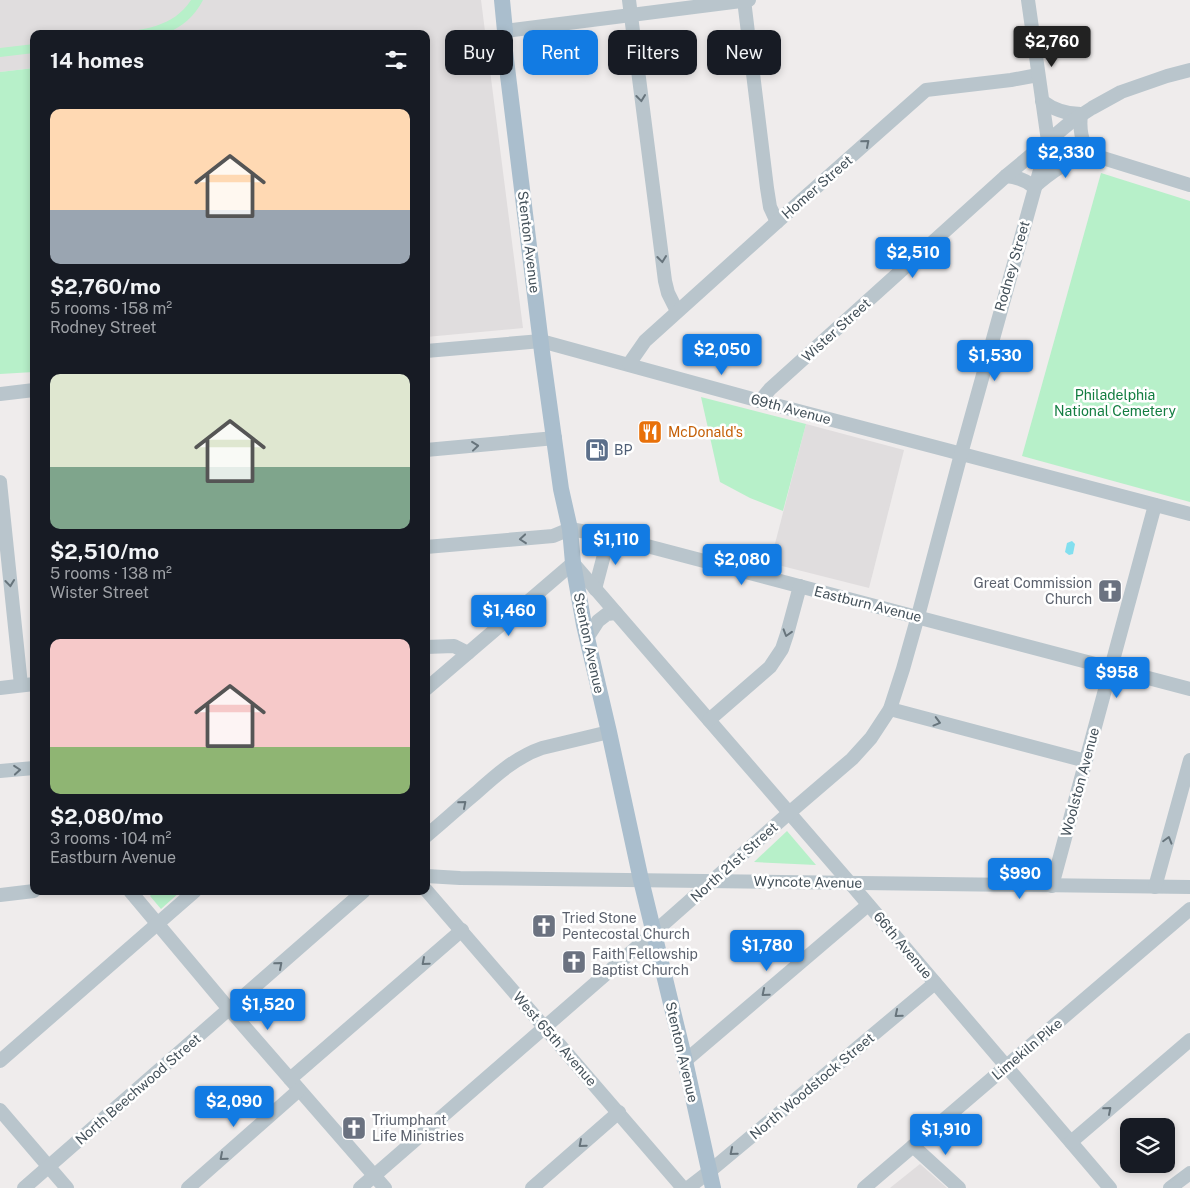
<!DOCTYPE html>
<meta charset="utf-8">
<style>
:root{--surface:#171b24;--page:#20242c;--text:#f1f3f6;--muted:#9ea1a6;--accent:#127be3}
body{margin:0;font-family:"Public Sans",sans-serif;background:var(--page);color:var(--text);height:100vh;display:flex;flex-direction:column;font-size:19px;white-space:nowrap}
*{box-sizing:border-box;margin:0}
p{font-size:16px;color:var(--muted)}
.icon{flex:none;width:28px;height:28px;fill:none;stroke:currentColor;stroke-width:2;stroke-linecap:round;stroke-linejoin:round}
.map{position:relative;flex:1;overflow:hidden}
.panel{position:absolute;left:30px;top:30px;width:400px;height:865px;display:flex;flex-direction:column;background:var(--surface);border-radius:10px;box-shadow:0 2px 8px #0003}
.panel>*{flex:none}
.top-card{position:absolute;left:445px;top:30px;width:475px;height:45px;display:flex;gap:10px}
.buttons{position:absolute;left:1120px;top:1118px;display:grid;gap:10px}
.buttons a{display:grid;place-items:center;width:55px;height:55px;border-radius:10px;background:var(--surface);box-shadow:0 2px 8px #0003;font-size:25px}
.price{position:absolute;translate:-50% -42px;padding:0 11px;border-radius:5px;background:var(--accent);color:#fff;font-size:16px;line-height:32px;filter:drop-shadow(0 1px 2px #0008)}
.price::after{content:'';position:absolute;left:50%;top:30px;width:15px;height:11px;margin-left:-8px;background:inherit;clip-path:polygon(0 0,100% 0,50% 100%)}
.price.selected{background:#222;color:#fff}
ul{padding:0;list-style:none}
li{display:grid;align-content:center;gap:10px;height:265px;padding:0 20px}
li span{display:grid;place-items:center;height:155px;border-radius:10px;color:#555}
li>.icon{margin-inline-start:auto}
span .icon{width:90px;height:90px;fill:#fffc;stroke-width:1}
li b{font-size:21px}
h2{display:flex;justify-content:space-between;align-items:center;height:60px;padding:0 20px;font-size:21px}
.pill{padding:0 18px;border-radius:10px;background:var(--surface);box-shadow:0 2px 8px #0003;font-size:18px;line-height:45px}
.pill.selected{background:var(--accent);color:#fff}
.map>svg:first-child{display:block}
.education{fill:#e0ddde}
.green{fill:#b7f0c9}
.water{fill:#82dfef}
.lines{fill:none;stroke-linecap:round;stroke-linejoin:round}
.minor{stroke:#b9c5cc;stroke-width:14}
.major{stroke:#aabecd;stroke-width:16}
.oneway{stroke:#67747c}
.labels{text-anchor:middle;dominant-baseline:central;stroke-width:5;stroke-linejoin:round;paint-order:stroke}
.street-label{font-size:14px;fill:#44515a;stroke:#fff}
.park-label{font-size:14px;fill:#137d41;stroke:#fff}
.food-label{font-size:14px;fill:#c56008;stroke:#fff;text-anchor:start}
.service-label{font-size:14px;fill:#4e5e75;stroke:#fff;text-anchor:start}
.worship-label{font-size:14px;fill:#5b616d;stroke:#fff;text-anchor:start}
</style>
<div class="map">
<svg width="1190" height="1188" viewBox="0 0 1190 1188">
<rect width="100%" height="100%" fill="#efecec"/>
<g class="education">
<path d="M0,0H481L523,328L426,337V34H34V68L0,72Z"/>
<path d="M806,424L904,450L869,588L770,563Z"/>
<path d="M920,1164L947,1188H890Z"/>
</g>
<g class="green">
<path d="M191,0H203C195,16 182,27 165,34H113C143,29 173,28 191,0Z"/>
<path d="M34,44V53L0,57V48Z"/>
<path d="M34,68V372L0,374V72Z"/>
<path d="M1101,173L1190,201V502L1022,456Z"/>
<path d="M701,397L806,424L783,511L750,498L720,482Z"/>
<path d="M787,831L816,865L754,862Z"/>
<path d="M181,891L161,909L150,896L153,892Z"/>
</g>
<path class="water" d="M1072,541L1075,544L1073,554L1069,555L1065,552L1067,543Z"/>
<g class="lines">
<g class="minor">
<path d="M629,0L665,281L668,293L677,311"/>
<path d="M744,0L767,188L770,207L777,222"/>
<path d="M505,31L749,0"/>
<path d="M1048,141L1190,185"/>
<path d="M1006,176C1017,177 1026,180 1034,187C1052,171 1066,162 1088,154C1082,139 1079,131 1081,114C1066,114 1054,110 1042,101"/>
<path d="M426,351L541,341L760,401L1190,514"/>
<path d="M629,364L645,341L777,222L926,90L1011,80L1038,75"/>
<path d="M0,394L34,390"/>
<path d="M760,401L770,389L1006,176L1072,121L1092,108L1121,92L1167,76L1190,70"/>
<path d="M426,450L555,438"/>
<path d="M0,482L21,685"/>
<path d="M426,547L553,536L570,529L609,536L1190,689"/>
<path d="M595,589L609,536"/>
<path d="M587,638L598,621L607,614L616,613"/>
<path d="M426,647L454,646L468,653"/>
<path d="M0,688L34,684"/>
<path d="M426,689L573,563L850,883L1110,1188"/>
<path d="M890,709L1086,761"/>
<path d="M709,720L770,667L782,649L787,634L800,586"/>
<path d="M0,771L34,768"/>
<path d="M426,836C443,822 459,807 476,793C496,775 516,757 542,748L609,732"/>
<path d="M426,876L460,878L1190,887"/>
<path d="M1052,886L1155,505"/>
<path d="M1155,887L1190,760"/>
<path d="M426,890L683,1188"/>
<path d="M130,891L229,1009L385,1188"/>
<path d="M0,895L34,891"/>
<path d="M0,1061L195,891"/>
<path d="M685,1061L868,905"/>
<path d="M290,1079L462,930"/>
<path d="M0,1110L67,1188"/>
<path d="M1071,1142L1190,1040"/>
<path d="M913,1146L959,1188"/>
<path d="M24,1188L364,891"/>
<path d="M188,1188L299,1090"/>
<path d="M360,1188L668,920L789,813L852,759L871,738L890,709L903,669L918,616L961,454L1048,141L1028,0"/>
<path d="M532,1188L619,1112"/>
<path d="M688,1188L710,1171L935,983"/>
<path d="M864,1188L1190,909"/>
<path d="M1170,1188L1190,1173"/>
</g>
<path class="major" d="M502,0L505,31L504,43L542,352L561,489L570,529L573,563L584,625L609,732L641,880L685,1061L713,1188"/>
</g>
<defs><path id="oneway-chevron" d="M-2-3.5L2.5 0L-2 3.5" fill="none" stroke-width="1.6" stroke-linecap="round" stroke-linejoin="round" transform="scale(1.25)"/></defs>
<g class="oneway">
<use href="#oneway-chevron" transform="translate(641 98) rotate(83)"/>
<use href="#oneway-chevron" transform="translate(866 143) rotate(-41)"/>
<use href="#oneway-chevron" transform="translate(662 259) rotate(83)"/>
<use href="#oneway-chevron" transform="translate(475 446) rotate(-6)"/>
<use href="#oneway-chevron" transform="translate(523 539) rotate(175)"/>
<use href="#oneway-chevron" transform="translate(10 583) rotate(84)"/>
<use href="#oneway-chevron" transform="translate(787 633) rotate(107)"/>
<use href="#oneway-chevron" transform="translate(937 722) rotate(15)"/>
<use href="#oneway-chevron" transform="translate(17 770) rotate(-5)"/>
<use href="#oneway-chevron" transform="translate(463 804) rotate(-41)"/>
<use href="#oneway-chevron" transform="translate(1168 840) rotate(-74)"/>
<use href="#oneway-chevron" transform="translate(425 962) rotate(139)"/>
<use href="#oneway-chevron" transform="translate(279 965) rotate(-41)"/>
<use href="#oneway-chevron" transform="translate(765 993) rotate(140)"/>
<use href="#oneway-chevron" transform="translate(898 1014) rotate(140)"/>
<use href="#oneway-chevron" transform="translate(1108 1110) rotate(-41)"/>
<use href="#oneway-chevron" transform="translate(582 1144) rotate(139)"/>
<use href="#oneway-chevron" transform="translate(733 1152) rotate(140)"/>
<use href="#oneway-chevron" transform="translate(223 1157) rotate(139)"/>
</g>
<defs>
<symbol id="restaurant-square" viewBox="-11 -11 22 22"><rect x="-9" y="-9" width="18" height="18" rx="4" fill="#e8710a" stroke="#fff"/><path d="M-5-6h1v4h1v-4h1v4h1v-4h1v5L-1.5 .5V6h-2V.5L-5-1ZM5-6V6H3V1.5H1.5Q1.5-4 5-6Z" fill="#fff"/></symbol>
<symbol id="fuel-square" viewBox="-11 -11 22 22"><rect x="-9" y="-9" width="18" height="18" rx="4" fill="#5c6f8a" stroke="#fff"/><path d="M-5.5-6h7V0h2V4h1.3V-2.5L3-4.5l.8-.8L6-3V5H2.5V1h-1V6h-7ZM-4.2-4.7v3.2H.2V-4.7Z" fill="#fff"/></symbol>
<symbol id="church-square" viewBox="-11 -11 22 22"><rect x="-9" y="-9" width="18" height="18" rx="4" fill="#6b7280" stroke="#fff"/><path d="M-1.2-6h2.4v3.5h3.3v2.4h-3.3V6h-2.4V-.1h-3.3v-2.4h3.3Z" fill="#fff"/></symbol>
</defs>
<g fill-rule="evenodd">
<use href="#restaurant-square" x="636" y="418" width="28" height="28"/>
<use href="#fuel-square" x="583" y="436" width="28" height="28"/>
<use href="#church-square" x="1096" y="577" width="28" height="28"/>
<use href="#church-square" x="530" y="912" width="28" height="28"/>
<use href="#church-square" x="560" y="948" width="28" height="28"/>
<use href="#church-square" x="340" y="1114" width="28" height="28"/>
</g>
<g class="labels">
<g class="street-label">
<text transform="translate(817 187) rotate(-41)">Homer Street</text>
<text transform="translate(529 242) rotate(83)">Stenton Avenue</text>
<text transform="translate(1012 266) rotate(-74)">Rodney Street</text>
<text transform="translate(836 330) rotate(-42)">Wister Street</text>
<text transform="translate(791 409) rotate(15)">69th Avenue</text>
<text transform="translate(868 604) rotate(14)">Eastburn Avenue</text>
<text transform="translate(589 643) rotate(78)">Stenton Avenue</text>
<text transform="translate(1080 782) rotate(-75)">Woolston Avenue</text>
<text transform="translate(734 862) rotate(-42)">North 21st Street</text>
<text transform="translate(808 882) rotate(1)">Wyncote Avenue</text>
<text transform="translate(903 945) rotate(50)">66th Avenue</text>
<text transform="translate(555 1039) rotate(49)">West 65th Avenue</text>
<text transform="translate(1027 1049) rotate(-40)">Limekiln Pike</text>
<text transform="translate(682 1052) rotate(77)">Stenton Avenue</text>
<text transform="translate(812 1086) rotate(-40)">North Woodstock Street</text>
<text transform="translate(138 1089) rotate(-41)">North Beechwood Street</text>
</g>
<g class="park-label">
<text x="1115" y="395">Philadelphia<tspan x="1115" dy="16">National Cemetery</tspan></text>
</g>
<g class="food-label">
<text x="668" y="432">McDonald's</text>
</g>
<g class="service-label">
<text x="614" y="450">BP</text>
</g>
<g class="worship-label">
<text x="1092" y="583" text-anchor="end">Great Commission<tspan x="1092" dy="16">Church</tspan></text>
<text x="562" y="918">Tried Stone<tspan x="562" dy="16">Pentecostal Church</tspan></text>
<text x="592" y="954">Faith Fellowship<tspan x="592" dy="16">Baptist Church</tspan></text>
<text x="372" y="1120">Triumphant<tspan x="372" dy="16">Life Ministries</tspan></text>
</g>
</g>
</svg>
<div class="buttons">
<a><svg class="icon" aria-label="layers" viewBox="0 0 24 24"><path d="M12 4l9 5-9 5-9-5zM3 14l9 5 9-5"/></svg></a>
</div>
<b class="price selected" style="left:1052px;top:68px">$2,760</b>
<b class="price" style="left:1066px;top:179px">$2,330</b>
<b class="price" style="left:913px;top:279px">$2,510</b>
<b class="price" style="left:722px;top:376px">$2,050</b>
<b class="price" style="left:995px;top:382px">$1,530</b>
<b class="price" style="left:616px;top:566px">$1,110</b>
<b class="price" style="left:742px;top:586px">$2,080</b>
<b class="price" style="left:509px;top:637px">$1,460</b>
<b class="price" style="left:1117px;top:699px">$958</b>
<b class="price" style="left:1020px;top:900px">$990</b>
<b class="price" style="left:767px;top:972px">$1,780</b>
<b class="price" style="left:268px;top:1031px">$1,520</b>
<b class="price" style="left:234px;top:1128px">$2,090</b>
<b class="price" style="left:946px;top:1156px">$1,910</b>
<div class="top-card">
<a class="pill">Buy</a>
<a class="pill selected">Rent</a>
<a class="pill">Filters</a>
<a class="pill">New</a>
</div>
<section class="panel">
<h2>14 homes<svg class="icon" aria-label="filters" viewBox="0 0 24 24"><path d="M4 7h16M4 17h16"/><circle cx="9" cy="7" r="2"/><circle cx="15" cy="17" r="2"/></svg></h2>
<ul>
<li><span style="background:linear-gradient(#ffd9b3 65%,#9aa5b1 0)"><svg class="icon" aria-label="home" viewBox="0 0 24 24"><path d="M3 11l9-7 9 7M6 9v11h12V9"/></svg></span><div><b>$2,760/mo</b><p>5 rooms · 158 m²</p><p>Rodney Street</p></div></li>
<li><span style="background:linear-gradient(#dfe7d0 60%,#7fa58c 0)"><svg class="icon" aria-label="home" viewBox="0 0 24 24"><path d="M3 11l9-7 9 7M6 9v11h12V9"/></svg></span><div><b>$2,510/mo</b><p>5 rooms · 138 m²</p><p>Wister Street</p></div></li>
<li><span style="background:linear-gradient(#f6c9c9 70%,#8fb573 0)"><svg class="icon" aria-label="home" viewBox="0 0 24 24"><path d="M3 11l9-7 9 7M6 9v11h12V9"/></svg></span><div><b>$2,080/mo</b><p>3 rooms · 104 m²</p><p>Eastburn Avenue</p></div></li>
</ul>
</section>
</div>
